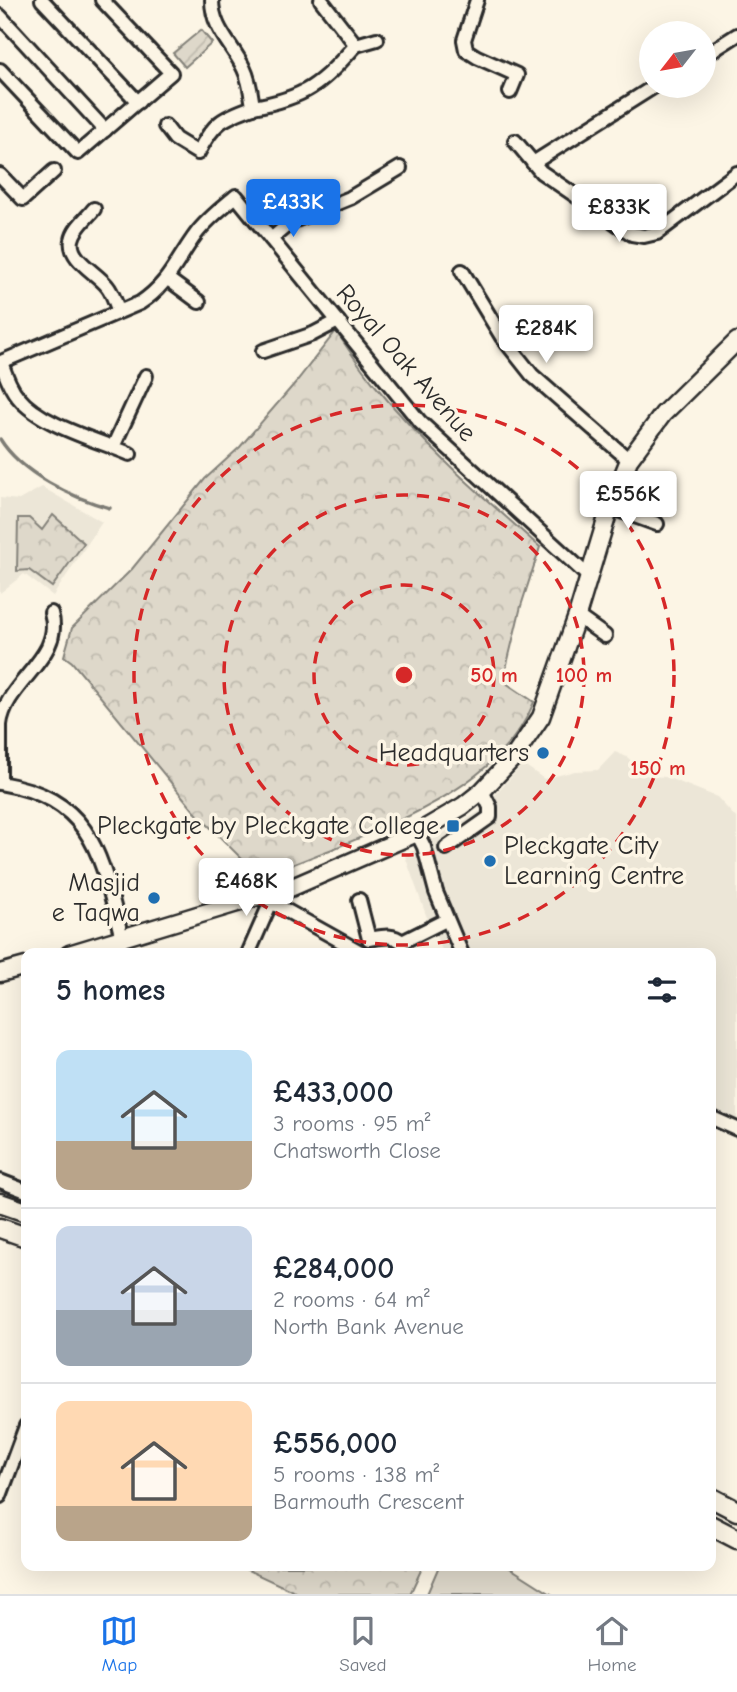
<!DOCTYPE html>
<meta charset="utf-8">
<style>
:root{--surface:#fff;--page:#f6f6f7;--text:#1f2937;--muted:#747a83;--line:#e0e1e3;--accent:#1a73e8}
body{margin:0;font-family:"Comic Neue",sans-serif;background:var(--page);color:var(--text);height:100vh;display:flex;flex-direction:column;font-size:26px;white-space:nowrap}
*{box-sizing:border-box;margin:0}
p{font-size:23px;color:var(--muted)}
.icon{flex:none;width:38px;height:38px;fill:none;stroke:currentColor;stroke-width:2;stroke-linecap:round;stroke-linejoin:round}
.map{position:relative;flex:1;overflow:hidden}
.drawer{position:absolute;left:21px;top:948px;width:695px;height:623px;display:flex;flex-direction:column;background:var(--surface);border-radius:14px;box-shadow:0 7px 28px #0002}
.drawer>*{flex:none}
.needle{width:46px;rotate:239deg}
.fabs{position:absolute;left:639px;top:21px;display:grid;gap:14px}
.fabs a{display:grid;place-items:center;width:77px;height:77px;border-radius:50%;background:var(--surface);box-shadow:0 7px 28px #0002;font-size:35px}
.price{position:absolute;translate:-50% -60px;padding:0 16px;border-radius:7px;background:#fff;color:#222;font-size:23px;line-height:46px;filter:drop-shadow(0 2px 4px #0008)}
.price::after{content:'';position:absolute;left:50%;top:42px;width:21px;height:16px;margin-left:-10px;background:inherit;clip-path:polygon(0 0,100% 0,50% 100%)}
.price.current{background:var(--accent);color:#fff}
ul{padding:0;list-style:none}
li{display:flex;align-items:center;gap:21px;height:175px;padding:0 35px}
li+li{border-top:2px solid var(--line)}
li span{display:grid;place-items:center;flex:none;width:196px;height:140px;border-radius:14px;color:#555}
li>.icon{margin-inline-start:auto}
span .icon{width:84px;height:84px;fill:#fffc;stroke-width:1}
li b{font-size:30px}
h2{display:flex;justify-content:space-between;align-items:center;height:84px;padding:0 35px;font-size:30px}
.tab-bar{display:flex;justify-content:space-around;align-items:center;height:98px;border-top:2px solid var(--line);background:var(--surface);font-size:19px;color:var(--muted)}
.tab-bar a{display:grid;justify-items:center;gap:4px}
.tab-bar .current{color:var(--accent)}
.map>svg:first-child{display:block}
.built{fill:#ece6d7}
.grass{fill:#ded8ca;stroke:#84827a;stroke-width:2}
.park{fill:url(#park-crowns);stroke:#84827a;stroke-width:2}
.garden{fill:url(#garden-furrows);stroke:#84827a;stroke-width:2}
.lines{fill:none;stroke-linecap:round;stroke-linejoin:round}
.stream{stroke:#7d7b74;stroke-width:3.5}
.minor-casing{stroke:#2b2b2b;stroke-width:18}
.major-casing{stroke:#2b2b2b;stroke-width:21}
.highway-casing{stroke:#2b2b2b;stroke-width:23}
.minor{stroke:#fcf5e5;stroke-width:12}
.major{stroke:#fcf5e5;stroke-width:16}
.highway{stroke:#fcf5e5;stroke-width:18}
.ring{fill:none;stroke:#d62828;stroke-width:3.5;stroke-dasharray:12 9}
.poi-dot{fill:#1f6fb2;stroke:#fcf5e5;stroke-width:2.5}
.labels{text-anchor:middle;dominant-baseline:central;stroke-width:7;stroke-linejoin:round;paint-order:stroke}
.street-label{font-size:26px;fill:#2b2b2b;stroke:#fcf5e5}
.poi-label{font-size:26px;fill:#2b2b2b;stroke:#fcf5e5;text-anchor:end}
.centre{fill:#d62828;stroke:#fcf5e5;stroke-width:3.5}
.ring-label{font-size:21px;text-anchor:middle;font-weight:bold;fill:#d62828;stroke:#fcf5e5;stroke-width:7;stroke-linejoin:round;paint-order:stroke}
</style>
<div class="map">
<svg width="737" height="1594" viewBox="0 0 737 1594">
<defs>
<pattern id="park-crowns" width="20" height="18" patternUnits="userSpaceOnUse" patternTransform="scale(1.75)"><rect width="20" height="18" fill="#ded8ca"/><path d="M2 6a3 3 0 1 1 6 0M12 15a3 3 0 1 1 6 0" fill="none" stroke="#bfbaae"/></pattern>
<pattern id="garden-furrows" width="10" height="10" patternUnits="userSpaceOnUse" patternTransform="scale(1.75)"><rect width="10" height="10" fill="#ded8ca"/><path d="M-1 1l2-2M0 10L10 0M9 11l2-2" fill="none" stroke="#bfbaae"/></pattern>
</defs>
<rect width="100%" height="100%" fill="#fcf5e5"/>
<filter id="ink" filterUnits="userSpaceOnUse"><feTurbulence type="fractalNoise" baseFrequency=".0143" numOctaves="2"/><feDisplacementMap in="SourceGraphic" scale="14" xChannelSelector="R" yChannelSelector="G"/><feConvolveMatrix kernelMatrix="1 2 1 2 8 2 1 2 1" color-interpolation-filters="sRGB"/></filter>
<g filter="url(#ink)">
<g class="built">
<path d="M42,487L102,522L53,596L24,574L0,593V498L19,500Z"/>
<path d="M615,752L627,757L648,776L666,777L717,797L737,819V1121L711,1110L710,954H444L426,915L405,856L482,810L523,764L544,779L575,771L598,770Z"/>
</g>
<path class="grass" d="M439,1566H507L551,1594H427Z"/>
<g class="park">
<path d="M336,331C348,349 360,367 374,384C423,445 482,496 540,547L521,606L503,681L534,702C503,780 407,819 335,848C308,858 282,870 254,878L246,863L195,812L72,662L64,656L72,628L132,569L205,479L240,447L296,382Z"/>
<path d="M53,515L84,543L52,587L29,570L17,571L18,518H29L42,530Z"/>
<path d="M239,1566H423L410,1594H299Z"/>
</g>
<path class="garden" d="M201,30L212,43L185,67L173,53Z"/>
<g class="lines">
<path class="stream" d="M0,439C21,473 72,498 110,508"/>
<defs>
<g id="minor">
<path d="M42,0L138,102"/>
<path d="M477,0L464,40L466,50L477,57L517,75L510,92"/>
<path d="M0,16L105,130"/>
<path d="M356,45L377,39"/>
<path d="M704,56L737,35"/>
<path d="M0,70L78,153L171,73L102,0"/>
<path d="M253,107C306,98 321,84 356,45L321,0"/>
<path d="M165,126L175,139L198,153C213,123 222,118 253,107C251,94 250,81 244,69C233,45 212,29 212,0"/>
<path d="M515,141L541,172L632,234L644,236L657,233L737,173"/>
<path d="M533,163L655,86"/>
<path d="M0,175L23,199L54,171"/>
<path d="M94,209C87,218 74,228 72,240C68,259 97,273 107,286C113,293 115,303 119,311"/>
<path d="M271,239L291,222L350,198L400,168"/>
<path d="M462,271L502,337L532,375L629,460"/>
<path d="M168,279L199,302"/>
<path d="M263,351L313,334L338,321"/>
<path d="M113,447L146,376"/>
<path d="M130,454C97,440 40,425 18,397C10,388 5,374 1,362L140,303C169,284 176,261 196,234C207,219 222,208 236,196L420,422L587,575"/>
<path d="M610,507L657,524"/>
<path d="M577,616L605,636"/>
<path d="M0,724V783"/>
<path d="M0,725C4,683 65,657 51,613"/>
<path d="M0,783C95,799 101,858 122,938"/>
<path d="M417,833L424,847L436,892L462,954"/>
<path d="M446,848L490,817V807L482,791"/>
<path d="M359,900L369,939C381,937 392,933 402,942L446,920"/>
<path d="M271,902L364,954"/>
<path d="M248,954L274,895"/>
<path d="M710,1117L737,1129"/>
<path d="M0,1181L26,1191"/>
<path d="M0,1496L26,1426"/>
</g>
<g id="major">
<path d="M69,954L257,897L274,895L417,833L463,806L482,791L513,758L541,717L577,616L610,507L629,460L663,414L737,341"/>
<path d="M0,973L26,966"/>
</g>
<g id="highway">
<path d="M0,1203L26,1212"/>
<path d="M0,1228L26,1237"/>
<path d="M710,1497L737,1511"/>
<path d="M710,1525L737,1539"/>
</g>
</defs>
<use href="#minor" class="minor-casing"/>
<use href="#major" class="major-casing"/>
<use href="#highway" class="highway-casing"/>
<use href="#minor" class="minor"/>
<use href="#major" class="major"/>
<use href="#highway" class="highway"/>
</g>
</g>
<g class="ring">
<circle cx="404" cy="675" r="90"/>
<circle cx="404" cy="675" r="180"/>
<circle cx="404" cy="675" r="270"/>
</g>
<g class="poi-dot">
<circle cx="543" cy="753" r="7"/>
<rect x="446" y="819" width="14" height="14" rx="3.5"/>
<circle cx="490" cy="861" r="7"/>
<circle cx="154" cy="898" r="7"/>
</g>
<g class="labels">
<g class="street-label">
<text transform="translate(406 363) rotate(49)">Royal Oak Avenue</text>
</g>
<g class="poi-label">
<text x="529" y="753">Headquarters</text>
<text x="439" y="826">Pleckgate by Pleckgate College</text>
<text x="504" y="846" text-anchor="start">Pleckgate City<tspan x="504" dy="30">Learning Centre</tspan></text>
<text x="140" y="883">Masjid<tspan x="140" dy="30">e Taqwa</tspan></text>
</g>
</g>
<circle cx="404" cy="675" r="10" class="centre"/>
<g class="ring-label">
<text x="494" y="682">50 m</text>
<text x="584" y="682">100 m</text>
<text x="658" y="775">150 m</text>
</g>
</svg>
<div class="fabs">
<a><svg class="needle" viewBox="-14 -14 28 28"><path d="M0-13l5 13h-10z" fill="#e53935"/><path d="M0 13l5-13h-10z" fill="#747a83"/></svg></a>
</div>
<b class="price current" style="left:293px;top:239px">£433K</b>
<b class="price" style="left:619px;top:244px">£833K</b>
<b class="price" style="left:546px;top:365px">£284K</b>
<b class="price" style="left:628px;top:531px">£556K</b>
<b class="price" style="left:246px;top:918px">£468K</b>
<section class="drawer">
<h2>5 homes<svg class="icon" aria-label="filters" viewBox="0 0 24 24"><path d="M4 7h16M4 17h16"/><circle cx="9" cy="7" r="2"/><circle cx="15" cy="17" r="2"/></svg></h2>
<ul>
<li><span style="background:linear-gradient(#bfe0f5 65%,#b9a48a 0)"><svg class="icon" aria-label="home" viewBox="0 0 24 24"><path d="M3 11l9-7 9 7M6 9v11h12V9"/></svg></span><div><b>£433,000</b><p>3 rooms · 95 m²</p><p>Chatsworth Close</p></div></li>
<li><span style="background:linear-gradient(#c9d6e8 60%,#9aa5b1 0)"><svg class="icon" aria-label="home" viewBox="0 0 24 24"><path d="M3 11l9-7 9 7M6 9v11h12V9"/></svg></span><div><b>£284,000</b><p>2 rooms · 64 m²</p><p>North Bank Avenue</p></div></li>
<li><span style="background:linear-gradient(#ffd9b3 75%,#b9a48a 0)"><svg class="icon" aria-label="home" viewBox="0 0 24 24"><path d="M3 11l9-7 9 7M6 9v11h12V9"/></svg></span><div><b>£556,000</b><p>5 rooms · 138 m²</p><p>Barmouth Crescent</p></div></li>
</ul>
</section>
</div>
<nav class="tab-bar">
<a class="current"><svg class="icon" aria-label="map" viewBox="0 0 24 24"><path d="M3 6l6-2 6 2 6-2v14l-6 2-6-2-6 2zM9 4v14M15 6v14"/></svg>Map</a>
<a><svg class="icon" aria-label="saved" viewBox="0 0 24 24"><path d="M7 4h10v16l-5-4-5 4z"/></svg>Saved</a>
<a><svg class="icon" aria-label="home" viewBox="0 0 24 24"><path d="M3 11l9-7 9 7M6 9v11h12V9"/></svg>Home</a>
</nav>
